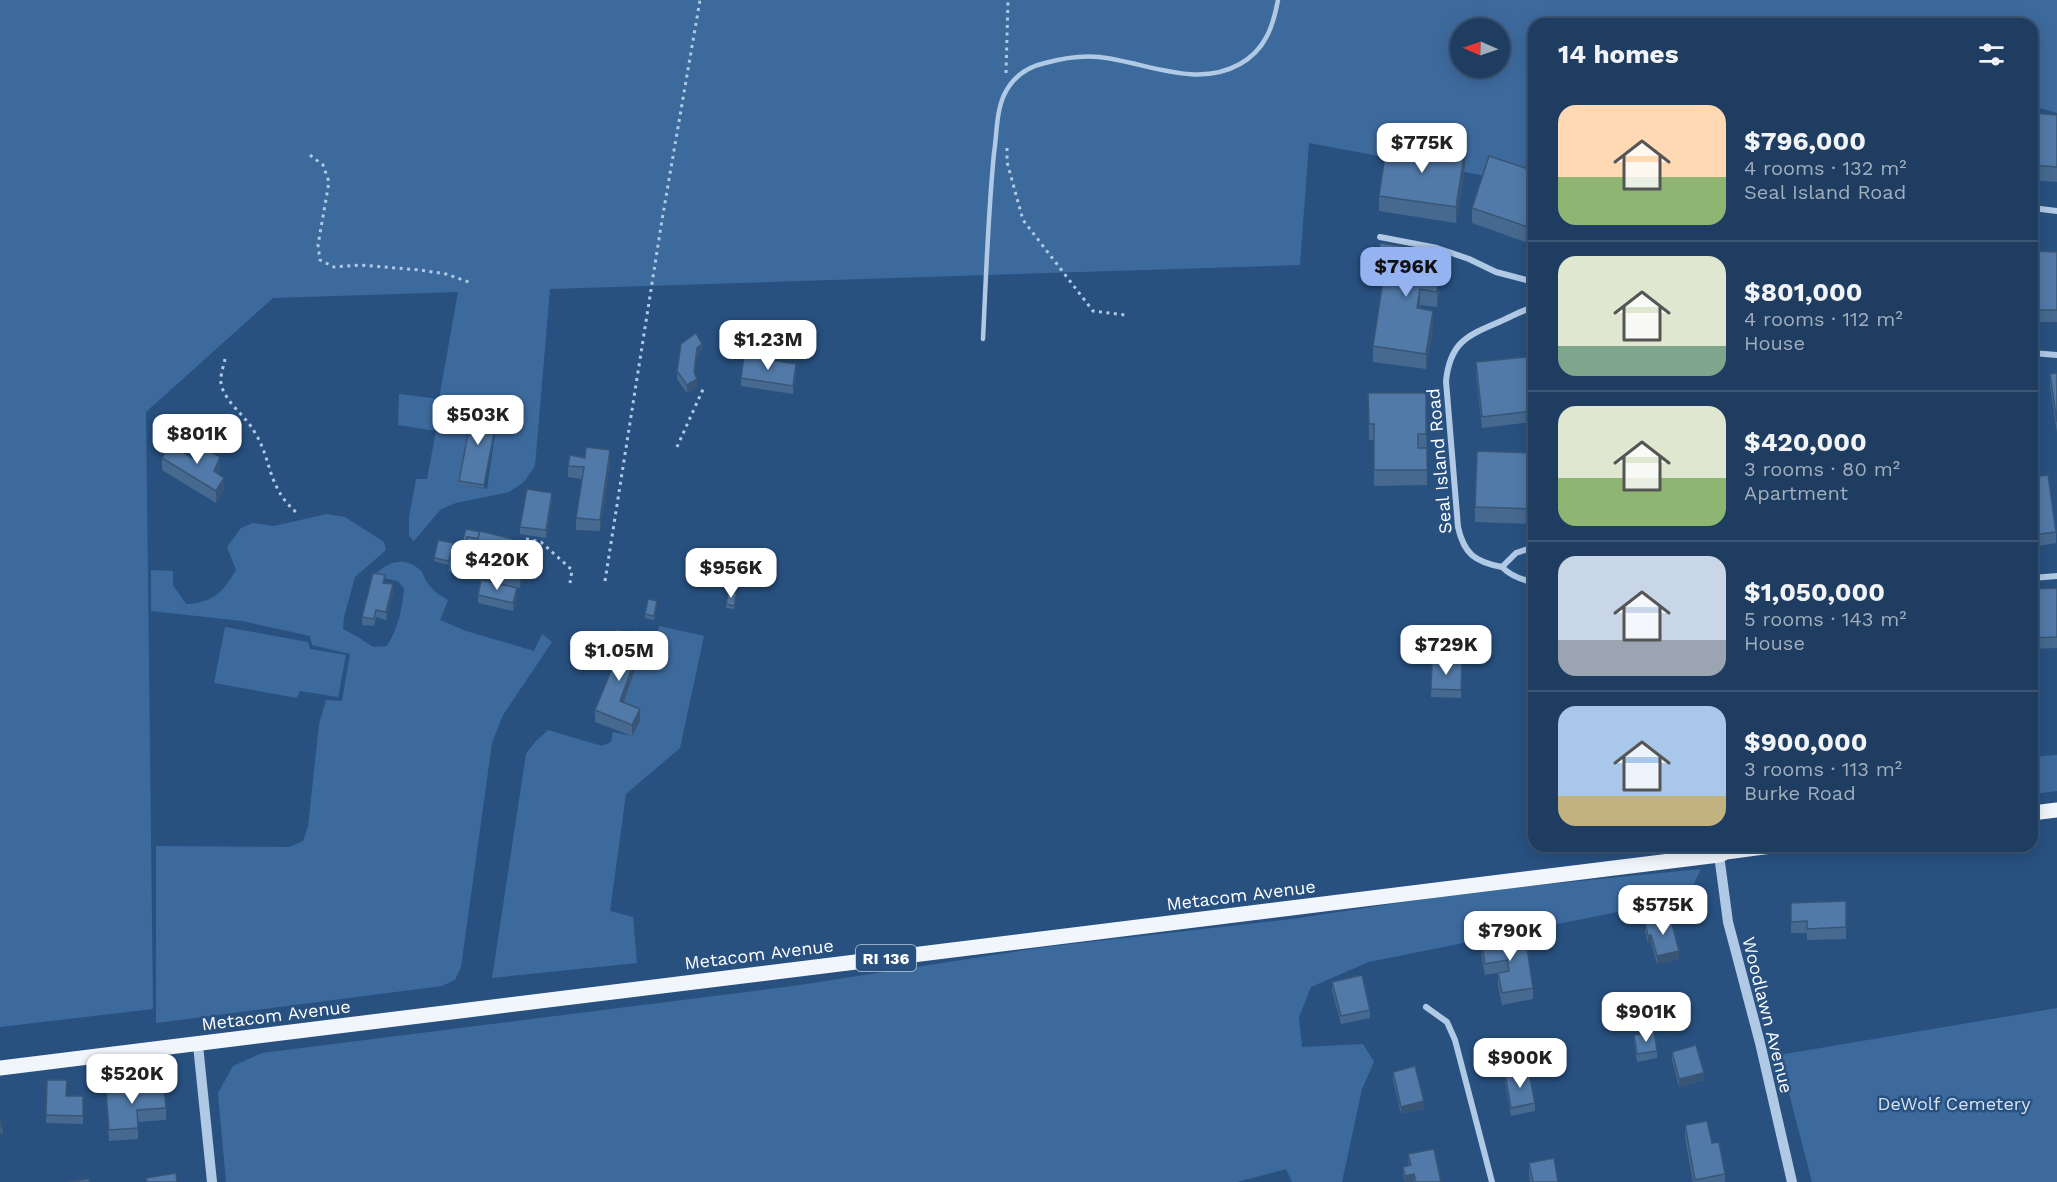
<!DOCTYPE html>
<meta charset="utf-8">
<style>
:root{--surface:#1e3d60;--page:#2b4869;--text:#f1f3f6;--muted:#a1aebd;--line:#3c5675;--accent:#95b2f1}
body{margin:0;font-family:"Work Sans",sans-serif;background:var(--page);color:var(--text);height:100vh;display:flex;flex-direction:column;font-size:22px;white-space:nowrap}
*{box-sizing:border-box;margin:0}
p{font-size:20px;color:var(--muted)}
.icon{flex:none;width:33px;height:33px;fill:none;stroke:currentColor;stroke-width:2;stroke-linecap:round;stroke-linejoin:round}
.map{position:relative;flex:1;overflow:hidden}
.details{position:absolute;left:1528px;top:18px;width:510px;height:834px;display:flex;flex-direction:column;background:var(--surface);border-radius:18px;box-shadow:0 3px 15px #0003,0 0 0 2px var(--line)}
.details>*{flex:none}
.needle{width:39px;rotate:272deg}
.controls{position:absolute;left:1450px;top:18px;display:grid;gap:12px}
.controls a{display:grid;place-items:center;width:60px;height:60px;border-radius:50%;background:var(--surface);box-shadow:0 3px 15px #0003,0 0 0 2px var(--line);font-size:30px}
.price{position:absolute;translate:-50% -51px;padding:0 14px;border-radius:12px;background:#fff;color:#222;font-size:20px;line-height:39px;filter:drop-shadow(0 2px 3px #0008)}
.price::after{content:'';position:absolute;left:50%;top:36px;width:18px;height:14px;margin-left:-9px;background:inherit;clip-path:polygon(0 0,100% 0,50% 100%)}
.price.on{background:var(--accent);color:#111}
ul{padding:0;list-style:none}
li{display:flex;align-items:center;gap:18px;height:150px;padding:0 30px}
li+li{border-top:2px solid var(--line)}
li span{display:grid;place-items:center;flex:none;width:168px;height:120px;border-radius:18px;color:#555}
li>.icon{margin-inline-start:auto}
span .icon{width:72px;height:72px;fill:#fffc;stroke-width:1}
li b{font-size:26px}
h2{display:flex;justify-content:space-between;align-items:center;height:72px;padding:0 30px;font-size:26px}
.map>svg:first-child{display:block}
.green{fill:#3d6a9d;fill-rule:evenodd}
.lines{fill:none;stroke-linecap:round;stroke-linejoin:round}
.path{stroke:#b0c9e5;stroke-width:3;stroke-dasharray:3 4.5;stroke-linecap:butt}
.service{stroke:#b0c9e5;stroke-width:4.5}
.minor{stroke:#b0c9e5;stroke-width:6}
.tertiary{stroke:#b0c9e5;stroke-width:10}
.primary{stroke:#f1f6fd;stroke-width:15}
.wall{fill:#466990}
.shaded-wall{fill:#395576}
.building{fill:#517aa8;stroke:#395576;stroke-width:1.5}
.labels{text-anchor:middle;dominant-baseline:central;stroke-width:5;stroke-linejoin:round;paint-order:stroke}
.shield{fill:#285180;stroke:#becbd9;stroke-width:1.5}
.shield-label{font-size:16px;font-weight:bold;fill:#fff}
.street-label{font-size:18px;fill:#fff;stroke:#285180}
.park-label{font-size:18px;fill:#d3e3f5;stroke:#285180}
</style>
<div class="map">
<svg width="2057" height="1182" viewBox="0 0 2057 1182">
<rect width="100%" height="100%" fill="#285180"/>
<g class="green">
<path d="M0,0H2057V113L2033,106L2032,24H1534V185L1309,143L1300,265L550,289L535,466L524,482L509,492L456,503L441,509L414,541L409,536V517L416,479H427L436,431L398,425L399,394L439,399L458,292L273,298L146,412L153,1009L0,1027ZM1461,28H1500V68H1461ZM498,415L487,489L460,485Z"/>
<path d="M327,514L345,517L384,542L386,550L355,577L344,617L343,629L358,637L373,647L387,646C398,628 402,610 404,589L398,581L373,576C386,563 403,555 419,569C423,572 424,577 426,581C432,590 439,595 448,600L440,620L466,631L534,651L542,634L552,642L503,715L492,743L461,967L455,980L442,986L156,1023V846L289,847L303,841L308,827L319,724L326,700L342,701L350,654L312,645L310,636L242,621L151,611V570L173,571V585L186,604C213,603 223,592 236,570L227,547L241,528L253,523L274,526Z"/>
<path d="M453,548L465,550L460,574L448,571Z"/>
<path d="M659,626L704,636L680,748L626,794L610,911L633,917L637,963L492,978L526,754L536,741L548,730L602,746L611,742L613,732L632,736L620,712L634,630L657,636Z"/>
<path d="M225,627L308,642L310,649L346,655L338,697L300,691L297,698L214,683Z"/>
<path d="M2057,755V791L2033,794V757Z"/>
<path d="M1701,869L1687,898L1369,962L1311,987L1299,1017L1302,1047L1363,1044L1374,1062L1362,1089L1342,1182H1292L1286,1169L1237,1182H226L218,1093L233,1066L262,1053L793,986L1045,947L1292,919L1477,891Z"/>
<path d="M2057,1008V1182H1812L1779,1055Z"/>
</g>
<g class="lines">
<g class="path">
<path d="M1006,73L1008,0"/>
<path d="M1007,148V162L1023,220L1093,311L1125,315"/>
<path d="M310,155L323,165L329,182L318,245L320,260L334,267L360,265L420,270L446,274L469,282"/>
<path d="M225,359C223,369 218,380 223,390C230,406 246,417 254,431C273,461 266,486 297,513"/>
<path d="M677,447L704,387"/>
<path d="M526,539L541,542L572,570L570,583"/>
<path d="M605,581L662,220L700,0"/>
</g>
<path class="service" d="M983,339C986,277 988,215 994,153C997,134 996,113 1004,95C1012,78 1027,67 1045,63C1063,58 1080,55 1099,57C1145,62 1196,89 1240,64C1265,50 1273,27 1278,0"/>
<g class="minor">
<path d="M2032,208L2057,211"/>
<path d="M1380,237L1437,248L1469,259L1496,272L1534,282"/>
<path d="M1534,307C1522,310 1511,317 1499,322C1466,336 1450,343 1446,381L1458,527C1464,554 1475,562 1502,567L1516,553L1534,547"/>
<path d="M2032,353L2057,355"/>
<path d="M1502,567C1511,576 1521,580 1534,582"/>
<path d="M2032,578L2057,576"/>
<path d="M1426,1007L1447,1022L1455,1040L1492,1182"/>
</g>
<g class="tertiary">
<path d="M1719,855L1728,922L1760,1043L1792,1182"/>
<path d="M198,1045L212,1182"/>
</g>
<g class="primary">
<path d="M2032,813L2057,810"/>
<path d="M0,1068L1719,855L1726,852L1771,846"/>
</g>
</g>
<g class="wall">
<path d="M2032,107L2035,113L2057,115V182L2032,180Z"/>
<path d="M1465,166L1456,223L1379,211V196Z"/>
<path d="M1534,171V245L1472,223V208Z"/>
<path d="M2034,251L2057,252V322H2033Z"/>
<path d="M1378,259L1442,267L1437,307L1420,305V309L1433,326L1426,369L1373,362V346L1384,275H1378Z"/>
<path d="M702,351L697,356L694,373L697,386L687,393L677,379V371Z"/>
<path d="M1476,362L1533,411V422L1482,428L1476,374Z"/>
<path d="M796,372L793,394L741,386V378Z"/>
<path d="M2057,373V433L2050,386V374Z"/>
<path d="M2032,374L2037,425V436H2032Z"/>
<path d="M1368,393H1426L1427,485L1374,486V440H1369Z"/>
<path d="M498,415L484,488L459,485V481Z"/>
<path d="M1534,453V524L1475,522V507Z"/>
<path d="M162,458H192L220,468L218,473L224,489L216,503L162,470Z"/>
<path d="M610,462L600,531L576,530V518L582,479L568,477V466Z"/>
<path d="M2032,477L2056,532V543L2032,547Z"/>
<path d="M552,501L546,538L520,534V527Z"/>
<path d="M462,543L528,555L520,588L472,576V570L463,568V556L465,548L462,547Z"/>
<path d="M453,547L449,565L434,561V558Z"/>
<path d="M385,583L393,592L386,620L376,617L374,626L362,625V617Z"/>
<path d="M2057,588V648L2032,649V589Z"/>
<path d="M478,595L517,596L513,611L478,603Z"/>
<path d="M737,597L734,609L726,608V604Z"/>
<path d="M657,605L654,620L645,618V614Z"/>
<path d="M611,646H633L632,649L635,670L624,702L640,721L632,736L595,722V710L616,659L611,658Z"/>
<path d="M1432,661L1462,662L1461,698L1431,697Z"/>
<path d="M1846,901V939L1807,940V933H1791V903Z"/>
<path d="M1645,923L1679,959L1657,964L1651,942L1648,943L1645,931Z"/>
<path d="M1525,935L1533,988V999L1502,1005L1498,985V973L1485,975L1481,953V942Z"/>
<path d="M1332,982L1370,1010V1018L1341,1024L1332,990Z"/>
<path d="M1634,1035L1657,1051V1058L1637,1062L1634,1042Z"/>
<path d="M1672,1052L1704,1080L1679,1087L1672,1060Z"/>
<path d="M1393,1072L1424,1109L1401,1114L1393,1080Z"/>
<path d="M1505,1074L1535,1103V1111L1511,1116L1505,1082Z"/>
<path d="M47,1080L66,1096H83V1124L46,1123Z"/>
<path d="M106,1090L166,1108V1120L138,1122V1139L109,1141Z"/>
<path d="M1685,1125L1712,1143L1725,1174V1182H1693L1685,1137Z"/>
<path d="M1408,1154L1441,1182H1405L1403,1174V1167L1409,1166Z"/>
<path d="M1529,1163L1558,1182H1530L1529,1174Z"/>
</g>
<g class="shaded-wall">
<path d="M1465,150V166L1456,223V207Z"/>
<path d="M1442,252V267L1437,307V292Z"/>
<path d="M1420,289V305L1417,324V308Z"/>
<path d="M1433,311V326L1426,369V354Z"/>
<path d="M702,344V351L697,356L694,379V372L697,348Z"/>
<path d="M796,364V372L793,394V386Z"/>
<path d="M697,379V386L687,393V385Z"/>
<path d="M498,412V415L484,488V485Z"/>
<path d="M610,450V462L600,531V520Z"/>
<path d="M220,457V468L214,482V471Z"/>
<path d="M224,478V489L216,503V491Z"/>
<path d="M552,493V501L546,538V530Z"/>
<path d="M528,543V555L520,588V576Z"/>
<path d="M393,584V592L386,620V612Z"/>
<path d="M517,588V596L513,611V603Z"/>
<path d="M633,634V646L628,659V648Z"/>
<path d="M634,649V661L629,656Z"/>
<path d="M635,659V670L620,712V701Z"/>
<path d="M640,709V721L632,736V725Z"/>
<path d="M1651,935V942L1648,943V936Z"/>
<path d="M1679,951V959L1657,964V956Z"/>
<path d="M1704,1073V1080L1679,1087V1079Z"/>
<path d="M1424,1101V1109L1401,1114V1107Z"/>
<path d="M1414,1174V1182H1405V1176Z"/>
</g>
<g class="building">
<path d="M2032,107H2035L2034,113L2057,115V167L2032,165Z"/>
<path d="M1387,142L1436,149V146L1465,150L1456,207L1379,196Z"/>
<path d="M1489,156L1534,171V229L1472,208Z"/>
<path d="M1380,243L1442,252L1437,292L1420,289L1417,308L1433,311L1426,354L1373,346L1386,261L1378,259Z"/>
<path d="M2034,251L2057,252V310H2033Z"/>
<path d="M696,333L702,344L697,348L694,372L697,379L687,385L677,371L681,344Z"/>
<path d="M744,356L796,364L793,386L741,378Z"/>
<path d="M1527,357L1533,411L1482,417L1476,362Z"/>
<path d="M2057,373V422L2050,374Z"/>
<path d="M2032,374H2036L2037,425H2032Z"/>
<path d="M1368,393H1426V434H1418V448H1427V470H1374V424H1369Z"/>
<path d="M473,408L498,412L484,485L459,481Z"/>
<path d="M169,444L192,458L199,444L220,457L214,471L224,478L216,491L162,458Z"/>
<path d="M586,447L610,450L600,520L576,518L584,467L568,466L570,455L585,458Z"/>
<path d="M1477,451L1534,453V509L1475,507Z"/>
<path d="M2048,475L2056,532L2032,535V477Z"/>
<path d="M527,489L552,493L546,530L520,527Z"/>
<path d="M466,529L480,532L478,539L467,537L466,544L462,543Z"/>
<path d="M480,531L528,543L520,576L472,564L473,558L463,556L467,537L478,539Z"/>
<path d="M438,540L453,543L449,561L434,558Z"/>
<path d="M373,573L385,575L383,583L393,584L386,612L376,610L374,619L362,617Z"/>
<path d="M481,580L517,588L513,603L478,595Z"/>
<path d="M2057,588V637L2032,638V589Z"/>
<path d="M728,593H737L734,606L726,604Z"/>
<path d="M648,599L657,601L654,616L645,614Z"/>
<path d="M616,629L633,634L628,648L634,649L629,656L635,659L620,701L640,709L632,725L595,710L620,649L611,646Z"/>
<path d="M1432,661L1462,662L1461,690L1431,689Z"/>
<path d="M1846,901V927L1807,929V921L1791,922V903Z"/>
<path d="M1670,916L1679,951L1657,956L1651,935L1648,936L1645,923Z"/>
<path d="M1525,935L1533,988L1502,993L1498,973L1509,971L1507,960L1485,964L1481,942Z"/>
<path d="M1362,975L1370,1010L1341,1016L1332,982Z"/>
<path d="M1654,1031L1657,1051L1637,1054L1634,1035Z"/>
<path d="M1696,1045L1704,1073L1679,1079L1672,1052Z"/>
<path d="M1415,1066L1424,1101L1401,1107L1393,1072Z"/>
<path d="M1528,1069L1535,1103L1511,1108L1505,1074Z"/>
<path d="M47,1080H67L66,1096H83V1116L46,1115Z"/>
<path d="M164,1086L166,1108L137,1110L138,1128L109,1130L106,1090Z"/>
<path d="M0,1119L3,1133L0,1134Z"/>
<path d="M1707,1121L1712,1143L1719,1142L1725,1174L1695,1180L1685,1125Z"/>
<path d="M1434,1149L1441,1182H1416L1414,1174L1405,1176L1403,1167L1411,1165L1408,1154Z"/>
<path d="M1554,1158L1558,1182H1533L1529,1163Z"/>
<path d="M176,1173L177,1182H147L146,1178Z"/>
<path d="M89,1179L90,1182H68Z"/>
</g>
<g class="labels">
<rect class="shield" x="856" y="945" width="60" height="26" rx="4.5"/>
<g class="shield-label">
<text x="886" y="958">RI 136</text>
</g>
<g class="street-label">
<text transform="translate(1439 461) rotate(-95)">Seal Island Road</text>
<text transform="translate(1241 895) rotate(-7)">Metacom Avenue</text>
<text transform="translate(759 954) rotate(-7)">Metacom Avenue</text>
<text transform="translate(276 1015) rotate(-7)">Metacom Avenue</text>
<text transform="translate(1768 1015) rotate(76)">Woodlawn Avenue</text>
</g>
<g class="park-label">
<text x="1954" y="1103">DeWolf Cemetery</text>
</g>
</g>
</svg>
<div class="controls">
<a><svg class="needle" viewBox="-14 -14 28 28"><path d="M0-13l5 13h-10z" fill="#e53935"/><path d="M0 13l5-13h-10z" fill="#a1aebd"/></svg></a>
</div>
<b class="price" style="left:1422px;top:174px">$775K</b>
<b class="price on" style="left:1406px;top:298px">$796K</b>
<b class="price" style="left:768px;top:371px">$1.23M</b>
<b class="price" style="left:478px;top:446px">$503K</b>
<b class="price" style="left:197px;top:465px">$801K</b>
<b class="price" style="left:497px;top:591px">$420K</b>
<b class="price" style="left:731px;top:599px">$956K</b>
<b class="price" style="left:1446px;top:676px">$729K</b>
<b class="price" style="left:619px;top:682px">$1.05M</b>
<b class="price" style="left:1663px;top:936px">$575K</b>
<b class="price" style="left:1510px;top:962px">$790K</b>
<b class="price" style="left:1646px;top:1043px">$901K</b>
<b class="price" style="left:1520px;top:1089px">$900K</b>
<b class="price" style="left:132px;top:1105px">$520K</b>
<section class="details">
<h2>14 homes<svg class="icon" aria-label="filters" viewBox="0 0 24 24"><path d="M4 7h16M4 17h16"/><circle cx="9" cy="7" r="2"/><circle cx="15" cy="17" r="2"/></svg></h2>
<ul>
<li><span style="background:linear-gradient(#ffd9b3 60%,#8fb573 0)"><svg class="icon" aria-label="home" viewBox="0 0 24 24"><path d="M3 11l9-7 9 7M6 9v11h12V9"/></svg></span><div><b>$796,000</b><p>4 rooms · 132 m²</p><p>Seal Island Road</p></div></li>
<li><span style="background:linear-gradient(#dfe7d0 75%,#7fa58c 0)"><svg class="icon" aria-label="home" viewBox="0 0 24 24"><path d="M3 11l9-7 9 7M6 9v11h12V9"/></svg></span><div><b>$801,000</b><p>4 rooms · 112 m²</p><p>House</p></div></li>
<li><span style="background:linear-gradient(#dfe7d0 60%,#8fb573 0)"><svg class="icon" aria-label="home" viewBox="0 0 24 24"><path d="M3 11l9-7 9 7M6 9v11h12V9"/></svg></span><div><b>$420,000</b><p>3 rooms · 80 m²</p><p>Apartment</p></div></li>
<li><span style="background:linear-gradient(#c9d6e8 70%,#9aa5b1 0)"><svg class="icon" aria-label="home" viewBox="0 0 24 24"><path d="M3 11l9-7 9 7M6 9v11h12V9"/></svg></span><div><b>$1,050,000</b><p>5 rooms · 143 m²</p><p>House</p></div></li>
<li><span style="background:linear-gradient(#a9c7e8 75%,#c2b280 0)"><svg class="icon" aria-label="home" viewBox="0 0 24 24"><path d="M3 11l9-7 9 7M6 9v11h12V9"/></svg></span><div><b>$900,000</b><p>3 rooms · 113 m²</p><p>Burke Road</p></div></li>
</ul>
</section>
</div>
